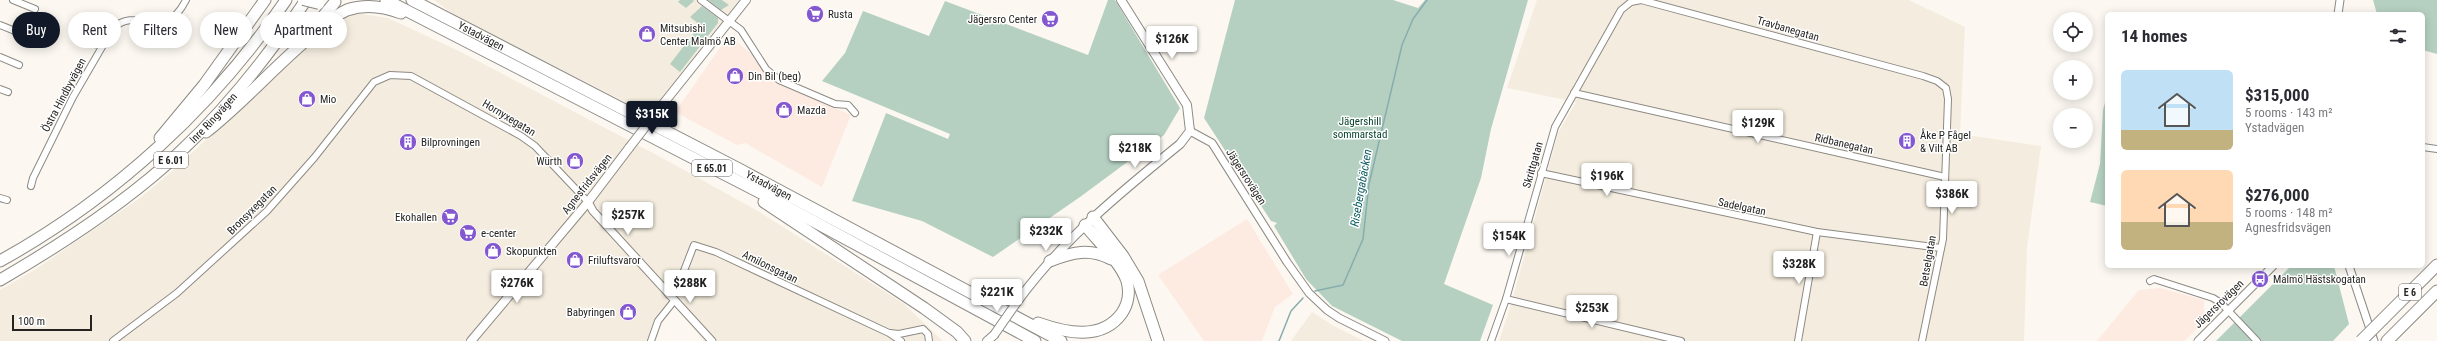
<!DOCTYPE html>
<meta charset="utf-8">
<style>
:root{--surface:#fff;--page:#f7f7f7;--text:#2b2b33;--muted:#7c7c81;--accent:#111827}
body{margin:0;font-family:"Roboto Condensed",sans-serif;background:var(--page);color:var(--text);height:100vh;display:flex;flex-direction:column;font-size:15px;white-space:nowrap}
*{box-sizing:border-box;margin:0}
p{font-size:13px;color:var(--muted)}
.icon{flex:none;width:22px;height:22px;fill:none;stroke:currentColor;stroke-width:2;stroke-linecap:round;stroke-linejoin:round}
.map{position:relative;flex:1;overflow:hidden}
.drawer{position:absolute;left:2105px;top:12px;width:320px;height:256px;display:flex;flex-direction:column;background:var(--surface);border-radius:6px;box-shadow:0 2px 10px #0003}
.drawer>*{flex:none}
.guide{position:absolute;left:12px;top:12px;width:380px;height:36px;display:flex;gap:8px}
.controls{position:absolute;left:2053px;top:12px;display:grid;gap:8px}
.controls a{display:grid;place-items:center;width:40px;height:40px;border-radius:50%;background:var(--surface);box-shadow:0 2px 10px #0003;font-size:20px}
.scale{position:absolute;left:12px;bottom:10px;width:80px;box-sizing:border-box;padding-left:4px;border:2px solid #252422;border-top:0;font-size:11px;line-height:14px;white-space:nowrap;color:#252422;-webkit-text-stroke:3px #fff;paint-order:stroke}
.price{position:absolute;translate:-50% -34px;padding:0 9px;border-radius:4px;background:#fff;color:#222;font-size:13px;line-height:26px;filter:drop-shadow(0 1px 2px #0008)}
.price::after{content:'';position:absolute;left:50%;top:24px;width:12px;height:9px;margin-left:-6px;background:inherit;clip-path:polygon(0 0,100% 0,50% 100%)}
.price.current{background:var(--accent);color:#fff}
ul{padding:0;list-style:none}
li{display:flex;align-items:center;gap:12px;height:100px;padding:0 16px}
li span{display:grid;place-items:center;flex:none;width:112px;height:80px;border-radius:6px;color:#555}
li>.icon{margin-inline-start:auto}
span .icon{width:48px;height:48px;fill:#fffc;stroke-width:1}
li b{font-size:17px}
h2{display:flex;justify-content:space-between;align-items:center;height:48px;padding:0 16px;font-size:17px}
.pill{padding:0 14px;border-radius:18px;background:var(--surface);box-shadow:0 2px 10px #0003;font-size:14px;line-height:36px}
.pill.current{background:var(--accent);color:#fff}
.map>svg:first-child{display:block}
.commercial{fill:#fdebe1}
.built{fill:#f4eddf}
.green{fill:#b5d0c1}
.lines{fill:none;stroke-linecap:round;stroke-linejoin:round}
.stream{stroke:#88adaf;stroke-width:1.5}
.minor-casing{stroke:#8d8a84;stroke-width:8}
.tertiary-casing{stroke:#8d8a84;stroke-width:9}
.secondary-casing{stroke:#8d8a84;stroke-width:10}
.motorway-casing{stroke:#8d8a84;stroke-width:13}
.minor{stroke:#fff;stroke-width:6}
.tertiary{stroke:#fff;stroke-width:7}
.secondary{stroke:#fff;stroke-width:8}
.motorway{stroke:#fff;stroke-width:11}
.secondary-bridge-casing{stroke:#8d8a84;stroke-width:10;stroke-linecap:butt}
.trunk-bridge-casing{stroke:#8d8a84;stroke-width:12;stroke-linecap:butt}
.motorway-bridge-casing{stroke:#8d8a84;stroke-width:13;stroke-linecap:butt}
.secondary-bridge{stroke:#fff;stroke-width:8}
.trunk-bridge{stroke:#fff;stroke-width:10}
.motorway-bridge{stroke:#fff;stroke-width:11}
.labels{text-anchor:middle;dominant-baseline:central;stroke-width:3;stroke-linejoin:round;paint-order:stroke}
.shield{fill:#fff;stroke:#666664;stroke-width:1}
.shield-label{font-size:10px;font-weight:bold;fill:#252422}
.poi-label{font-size:11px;fill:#252422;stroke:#fff;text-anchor:start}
.street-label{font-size:11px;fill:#252422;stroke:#fff}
.park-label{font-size:11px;fill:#023f29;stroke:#fff}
.water-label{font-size:12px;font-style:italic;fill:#0d5d61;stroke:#fff}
</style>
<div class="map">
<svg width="2437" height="341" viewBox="0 0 2437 341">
<rect width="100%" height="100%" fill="#fcf8f1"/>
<g class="commercial">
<path d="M729,35L750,53L762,69L779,84L851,115L822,187L745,143L737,145L675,112Z"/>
<path d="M1247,219L1293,294L1275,307L1262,341H1204L1158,275Z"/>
<path d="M2160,288L2204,300V312L2208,318L2184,341H2097L2139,290Z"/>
</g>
<g class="built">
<path d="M434,0H739L649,114L456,16Z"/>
<path d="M1537,0H1909L1965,27L1960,134L2041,146L2027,248L2024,341H1499L1510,308L1558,133L1576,102L1507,88Z"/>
<path d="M356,13L388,18L459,51L666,160L758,211L903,303L943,341H704L674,306L663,321L656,341H0V290L36,269L140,198L177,167L321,31L345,16Z"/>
<path d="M1312,312L1332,325L1364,341H1291Z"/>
</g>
<g class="green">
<path d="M680,0H693L694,1L686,8L678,2Z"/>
<path d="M708,0H722L729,5L721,10Z"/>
<path d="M1108,0H1115L1180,108L1164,135L1080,197L993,257L922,221L852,201L886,113L948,139L950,134L822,81L845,53L863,11L929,36L945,1L1088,55Z"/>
<path d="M1235,0H1393L1418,8L1425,0H1528L1491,129L1481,178L1444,284L1493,305L1480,341H1402L1332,306L1306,279L1274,226L1277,223L1271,221L1204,118Z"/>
<path d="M2373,0H2437V54L2423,50V14H2377Z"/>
<path d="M702,6L718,18V23L680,72L670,64L700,25L690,17Z"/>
<path d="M96,35L102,38L96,49L90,46Z"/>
<path d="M2107,95V206L2090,202L2100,164L2103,110Z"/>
<path d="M2291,266H2334L2349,324L2333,341H2216Z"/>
</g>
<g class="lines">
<g class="stream">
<path d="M1315,291L1343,285L1363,239L1369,184L1402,45L1413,19L1427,0"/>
<path d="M1279,341L1291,311L1303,298"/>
</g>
<defs>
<g id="minor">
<path d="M13,0L35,9"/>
<path d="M701,0L741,30L766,69L779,80L835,104L848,105L855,113"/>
<path d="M0,25L20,33"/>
<path d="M0,57L19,65"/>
<path d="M0,89L8,92"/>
<path d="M1574,93L1945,177"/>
<path d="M2423,147L2437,149"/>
<path d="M1541,173L1817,232L1941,248"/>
<path d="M31,186L33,178L73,97L113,28C139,5 164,44 186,0"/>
<path d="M0,198L7,200"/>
<path d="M2150,281L2154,279L2213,298L2221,303L2257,341"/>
<path d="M669,295L680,281L694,245L716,252L889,333L901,341"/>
<path d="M1506,299L1681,341"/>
<path d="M890,333L899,334L923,329L928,334L929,341"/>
<path d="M113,341L177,293L267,211L314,158L374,82L390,75L411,76L521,136L535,146L588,202"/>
<path d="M651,341L658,321L674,301"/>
<path d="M1491,341L1506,299L1555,127L1621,10L1631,2L1641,0L1923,76L1937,81L1946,88L1948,99L1943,239L1922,341"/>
<path d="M1798,341L1817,232"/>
</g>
<g id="tertiary">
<path d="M2338,14L2340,0"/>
<path d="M1190,131L1212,143L1287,262L1309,293L1327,310L1339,318L1385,341"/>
<path d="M588,202L593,211L712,341"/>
<path d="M2349,266L2374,341"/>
<path d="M2198,341L2273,266"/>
</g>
<g id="secondary">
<path d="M659,109L746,0"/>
<path d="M1017,302C1062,240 1121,192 1180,144L1190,131L1187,105L1121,0"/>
<path d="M471,341L588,202L629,148"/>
<path d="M987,341L994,335"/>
</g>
<g id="motorway">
<path d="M386,0L763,194L1035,341"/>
<path id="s1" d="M412,0L737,168L1061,341"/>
<path d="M316,25L335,2"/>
<path d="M206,132C243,103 274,67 310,37C322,27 333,16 347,10C365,4 385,7 401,13"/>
<path d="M160,138L204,85L265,0"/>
<path d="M764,202L924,308L957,332L965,341"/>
<path d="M1093,217L1123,256L1138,281L1158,341"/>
<path d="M0,261C114,198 213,107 286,0"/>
<path d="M1050,261C1072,252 1090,248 1111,259"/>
<path id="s2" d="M0,280C64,243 127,202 180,152C226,109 271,52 306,0"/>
<path d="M2383,319L2437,265"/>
<path d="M1038,323C1066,333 1102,341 1122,313C1128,304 1130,292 1127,281C1121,263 1097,240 1085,225"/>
<path d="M2387,341L2437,291"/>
</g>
</defs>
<use href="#minor" class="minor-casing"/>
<use href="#tertiary" class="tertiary-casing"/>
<use href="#secondary" class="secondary-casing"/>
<use href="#motorway" class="motorway-casing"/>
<use href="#minor" class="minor"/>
<use href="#tertiary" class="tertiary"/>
<use href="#secondary" class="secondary"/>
<use href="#motorway" class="motorway"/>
<defs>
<g id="secondary-bridge">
<path d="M629,148L659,109"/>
<path d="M994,335L1017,302"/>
</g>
<path id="trunk-bridge" d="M303,0L319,4"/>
<path id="motorway-bridge" d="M2361,341L2383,319"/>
</defs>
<use href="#secondary-bridge" class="secondary-bridge-casing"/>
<use href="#trunk-bridge" class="trunk-bridge-casing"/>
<use href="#motorway-bridge" class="motorway-bridge-casing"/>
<use href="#secondary-bridge" class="secondary-bridge"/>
<use href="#trunk-bridge" class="trunk-bridge"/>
<use href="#motorway-bridge" class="motorway-bridge"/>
</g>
<defs>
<symbol id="supermarket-disc" viewBox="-11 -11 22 22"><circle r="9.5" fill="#8357d0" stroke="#fff"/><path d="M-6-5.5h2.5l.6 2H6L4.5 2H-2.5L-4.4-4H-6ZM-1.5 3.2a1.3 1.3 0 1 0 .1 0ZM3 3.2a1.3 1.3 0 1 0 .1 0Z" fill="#fff"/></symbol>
<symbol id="shop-disc" viewBox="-11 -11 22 22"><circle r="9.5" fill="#8357d0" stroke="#fff"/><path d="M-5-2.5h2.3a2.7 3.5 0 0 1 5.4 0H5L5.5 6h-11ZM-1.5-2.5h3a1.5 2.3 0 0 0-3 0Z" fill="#fff"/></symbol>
<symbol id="building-disc" viewBox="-11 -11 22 22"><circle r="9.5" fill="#8357d0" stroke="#fff"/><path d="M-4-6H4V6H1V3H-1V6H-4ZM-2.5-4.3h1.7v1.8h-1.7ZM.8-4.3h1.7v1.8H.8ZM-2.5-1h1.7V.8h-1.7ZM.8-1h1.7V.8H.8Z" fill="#fff"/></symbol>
<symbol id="bus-disc" viewBox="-11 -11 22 22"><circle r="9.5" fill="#8357d0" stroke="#fff"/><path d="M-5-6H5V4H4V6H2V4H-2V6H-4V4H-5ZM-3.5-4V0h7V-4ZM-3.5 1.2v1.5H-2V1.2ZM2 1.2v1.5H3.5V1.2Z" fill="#fff"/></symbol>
</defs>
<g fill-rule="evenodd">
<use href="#supermarket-disc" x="805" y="4" width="20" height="20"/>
<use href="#supermarket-disc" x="1040" y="9" width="20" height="20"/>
<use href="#shop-disc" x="637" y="24" width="20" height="20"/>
<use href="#shop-disc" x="725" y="66" width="20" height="20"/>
<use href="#shop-disc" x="297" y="89" width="20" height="20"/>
<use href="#shop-disc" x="774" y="100" width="20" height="20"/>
<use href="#building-disc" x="1897" y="131" width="20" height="20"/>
<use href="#building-disc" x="398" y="132" width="20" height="20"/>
<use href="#shop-disc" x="565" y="151" width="20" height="20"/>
<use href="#supermarket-disc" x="440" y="207" width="20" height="20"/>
<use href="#supermarket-disc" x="458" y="223" width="20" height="20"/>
<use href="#shop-disc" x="483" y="241" width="20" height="20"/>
<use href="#shop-disc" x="565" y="250" width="20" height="20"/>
<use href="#bus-disc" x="2250" y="269" width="20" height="20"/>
<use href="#shop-disc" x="618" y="302" width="20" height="20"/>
</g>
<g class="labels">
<g class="shield">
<rect x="154" y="152" width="34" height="16" rx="3"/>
<rect x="692" y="160" width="40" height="16" rx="3"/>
<rect x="2399" y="284" width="22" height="16" rx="3"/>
</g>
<g class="shield-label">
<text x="171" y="160">E 6.01</text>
<text x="712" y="168">E 65.01</text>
<text x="2410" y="292">E 6</text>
</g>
<g class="poi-label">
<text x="828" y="14">Rusta</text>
<text x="1037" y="19" text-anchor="end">Jägersro Center</text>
<text x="660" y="28">Mitsubishi<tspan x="660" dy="13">Center Malmö AB</tspan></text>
<text x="748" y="76">Din Bil (beg)</text>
<text x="320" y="99">Mio</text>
<text x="797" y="110">Mazda</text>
<text x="1920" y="135">Åke P Fågel<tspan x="1920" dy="13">&amp; Vilt AB</tspan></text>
<text x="421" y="142">Bilprovningen</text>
<text x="562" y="161" text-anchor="end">Würth</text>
<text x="437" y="217" text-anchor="end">Ekohallen</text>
<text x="481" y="233">e-center</text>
<text x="506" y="251">Skopunkten</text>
<text x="588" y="260">Friluftsvaror</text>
<text x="2273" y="279">Malmö Hästskogatan</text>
<text x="615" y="312" text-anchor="end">Babyringen</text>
</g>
<g class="street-label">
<text transform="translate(1788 29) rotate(16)">Travbanegatan</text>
<text stroke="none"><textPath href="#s1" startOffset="78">Ystadvägen</textPath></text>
<text transform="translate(64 95) rotate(-62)">Östra Hindbyvägen</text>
<text stroke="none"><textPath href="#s2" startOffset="269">Inre Ringvägen</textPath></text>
<text transform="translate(509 118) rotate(31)">Hornyxegatan</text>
<text transform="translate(1844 144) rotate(13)">Ridbanegatan</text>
<text transform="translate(1533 165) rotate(-74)">Skrittgatan</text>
<text transform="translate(1246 177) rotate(57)">Jägersrovägen</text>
<text transform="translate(587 184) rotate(-52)">Agnesfridsvägen</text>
<text stroke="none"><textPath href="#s1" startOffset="402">Ystadvägen</textPath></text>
<text transform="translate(1742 207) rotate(12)">Sadelgatan</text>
<text transform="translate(252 210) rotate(-45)">Bronsyxegatan</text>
<text transform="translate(1928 261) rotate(-80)">Betselgatan</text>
<text transform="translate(770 267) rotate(26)">Amilonsgatan</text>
<text transform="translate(2219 304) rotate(-44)">Jägersrovägen</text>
</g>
<g class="park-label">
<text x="1360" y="121">Jägershill<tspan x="1360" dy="13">sommarstad</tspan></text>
</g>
<g class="water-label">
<text transform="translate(1361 188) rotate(-80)">Risebergabäcken</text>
</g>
</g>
</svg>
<div class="controls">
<a><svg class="icon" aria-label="locate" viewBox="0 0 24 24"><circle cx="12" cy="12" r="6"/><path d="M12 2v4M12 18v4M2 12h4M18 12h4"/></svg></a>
<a>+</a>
<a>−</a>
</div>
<div class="scale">100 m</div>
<b class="price" style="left:1172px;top:60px">$126K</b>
<b class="price current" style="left:652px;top:135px">$315K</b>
<b class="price" style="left:1758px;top:144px">$129K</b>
<b class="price" style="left:1135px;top:169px">$218K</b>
<b class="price" style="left:1607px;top:197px">$196K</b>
<b class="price" style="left:1952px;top:215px">$386K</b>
<b class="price" style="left:628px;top:236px">$257K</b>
<b class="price" style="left:1046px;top:252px">$232K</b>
<b class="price" style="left:1509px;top:257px">$154K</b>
<b class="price" style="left:1799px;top:285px">$328K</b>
<b class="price" style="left:517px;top:304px">$276K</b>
<b class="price" style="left:690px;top:304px">$288K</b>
<b class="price" style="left:997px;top:313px">$221K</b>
<b class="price" style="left:1592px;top:329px">$253K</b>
<div class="guide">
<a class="pill current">Buy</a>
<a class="pill">Rent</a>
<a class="pill">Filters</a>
<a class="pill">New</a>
<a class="pill">Apartment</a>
</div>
<section class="drawer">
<h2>14 homes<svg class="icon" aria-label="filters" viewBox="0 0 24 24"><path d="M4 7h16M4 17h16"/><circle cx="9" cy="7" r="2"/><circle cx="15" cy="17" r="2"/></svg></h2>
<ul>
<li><span style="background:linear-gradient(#bfe0f5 75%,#c2b280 0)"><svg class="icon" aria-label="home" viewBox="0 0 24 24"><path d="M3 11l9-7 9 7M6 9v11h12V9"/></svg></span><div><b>$315,000</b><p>5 rooms · 143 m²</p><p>Ystadvägen</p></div></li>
<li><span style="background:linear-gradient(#ffd9b3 65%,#c2b280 0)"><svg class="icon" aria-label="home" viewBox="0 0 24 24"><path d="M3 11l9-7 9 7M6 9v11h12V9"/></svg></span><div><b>$276,000</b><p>5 rooms · 148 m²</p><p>Agnesfridsvägen</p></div></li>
</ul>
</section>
</div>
